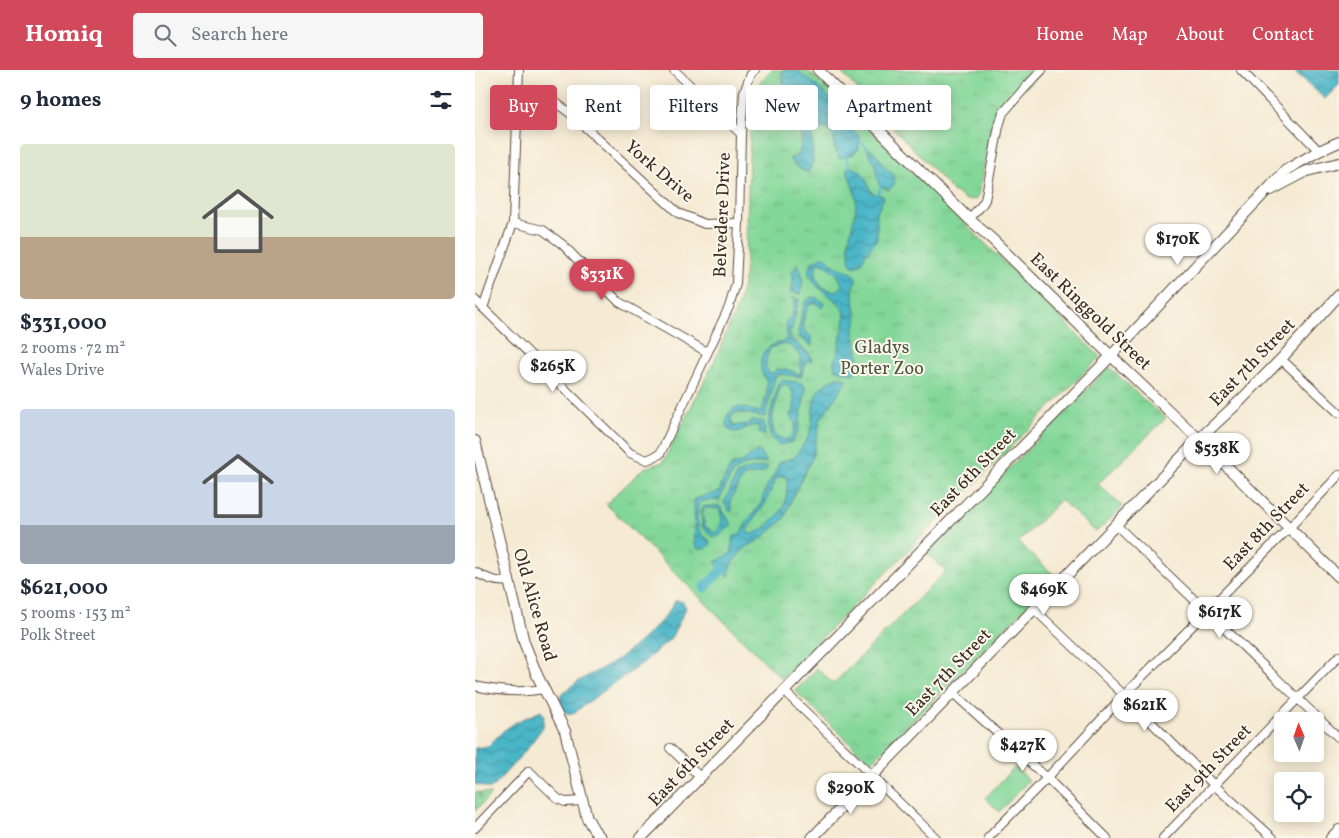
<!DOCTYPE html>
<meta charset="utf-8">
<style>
:root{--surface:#fff;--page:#f6f6f7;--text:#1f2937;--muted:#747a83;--accent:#d1495b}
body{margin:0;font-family:Vollkorn,serif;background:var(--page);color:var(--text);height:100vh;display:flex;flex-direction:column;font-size:19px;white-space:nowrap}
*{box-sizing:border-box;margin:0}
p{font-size:16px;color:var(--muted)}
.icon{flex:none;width:28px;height:28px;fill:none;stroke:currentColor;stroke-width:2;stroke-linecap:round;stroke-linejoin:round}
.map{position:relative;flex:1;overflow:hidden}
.drawer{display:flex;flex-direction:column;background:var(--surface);width:475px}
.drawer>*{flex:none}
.banner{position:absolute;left:15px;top:15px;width:475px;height:45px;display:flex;gap:10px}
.needle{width:32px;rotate:358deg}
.tools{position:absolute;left:799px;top:642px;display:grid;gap:10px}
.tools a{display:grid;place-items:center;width:50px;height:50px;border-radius:5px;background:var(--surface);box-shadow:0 2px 12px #0003;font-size:25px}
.price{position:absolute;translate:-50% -42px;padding:0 11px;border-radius:18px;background:#fff;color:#222;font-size:16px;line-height:32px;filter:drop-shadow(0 1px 2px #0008)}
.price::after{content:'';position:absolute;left:50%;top:30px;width:15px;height:11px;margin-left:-8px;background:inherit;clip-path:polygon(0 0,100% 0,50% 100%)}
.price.active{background:var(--accent);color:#fff}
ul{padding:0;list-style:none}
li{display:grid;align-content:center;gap:10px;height:265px;padding:0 20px}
li span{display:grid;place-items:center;height:155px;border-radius:5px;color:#555}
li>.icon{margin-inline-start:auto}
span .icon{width:90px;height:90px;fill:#fffc;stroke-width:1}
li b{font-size:21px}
h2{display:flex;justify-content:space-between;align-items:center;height:60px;padding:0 20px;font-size:21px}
.tag{padding:0 18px;border-radius:5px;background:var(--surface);box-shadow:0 2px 12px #0003;font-size:18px;line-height:45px}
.tag.active{background:var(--accent);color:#fff}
header{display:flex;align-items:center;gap:30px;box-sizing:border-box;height:70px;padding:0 25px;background:var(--accent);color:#fff}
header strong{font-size:24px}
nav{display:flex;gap:28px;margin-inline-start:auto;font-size:18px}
.search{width:350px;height:45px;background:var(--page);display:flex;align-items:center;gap:12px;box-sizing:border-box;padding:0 18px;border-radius:5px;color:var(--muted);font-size:19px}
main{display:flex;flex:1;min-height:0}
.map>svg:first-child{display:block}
.grass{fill:#83d799;stroke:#5f805c}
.cemetery{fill:url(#cemetery-stones);stroke:#5f805c}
.park{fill:url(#park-tufts);stroke:#5f805c}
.water{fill:url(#water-waves);stroke:#427072;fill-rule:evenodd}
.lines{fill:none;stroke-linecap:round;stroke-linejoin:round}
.stream{stroke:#4ab6c7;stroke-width:2.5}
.canal{stroke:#4ab6c7;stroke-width:9}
.street-casing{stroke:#574739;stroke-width:10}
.secondary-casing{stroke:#574739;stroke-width:12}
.street{stroke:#fff;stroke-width:8}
.secondary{stroke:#fff;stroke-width:10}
.labels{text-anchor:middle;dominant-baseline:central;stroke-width:4;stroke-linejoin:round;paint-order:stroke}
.street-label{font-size:18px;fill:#3b2a1e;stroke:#fbf7ec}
.park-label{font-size:18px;fill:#4d553d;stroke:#fbf7ec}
</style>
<header>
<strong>Homiq</strong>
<div class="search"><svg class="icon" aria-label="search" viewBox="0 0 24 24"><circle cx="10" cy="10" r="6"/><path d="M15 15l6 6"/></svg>Search here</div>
<nav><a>Home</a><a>Map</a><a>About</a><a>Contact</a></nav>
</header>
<main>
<section class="drawer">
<h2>9 homes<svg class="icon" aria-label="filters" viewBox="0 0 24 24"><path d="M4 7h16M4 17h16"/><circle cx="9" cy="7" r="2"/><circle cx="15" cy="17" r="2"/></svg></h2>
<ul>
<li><span style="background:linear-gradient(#dfe7d0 60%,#b9a48a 0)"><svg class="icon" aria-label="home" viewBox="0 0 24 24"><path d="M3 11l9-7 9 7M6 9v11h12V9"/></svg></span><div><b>$331,000</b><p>2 rooms · 72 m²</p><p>Wales Drive</p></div></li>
<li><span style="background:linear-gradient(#c9d6e8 75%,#9aa5b1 0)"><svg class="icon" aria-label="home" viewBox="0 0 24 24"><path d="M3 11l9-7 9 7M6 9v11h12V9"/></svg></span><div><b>$621,000</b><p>5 rooms · 153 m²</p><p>Polk Street</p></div></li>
</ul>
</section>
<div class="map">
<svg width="864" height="768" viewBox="0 0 864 768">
<defs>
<pattern id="cemetery-stones" width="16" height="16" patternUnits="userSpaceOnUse" patternTransform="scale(1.25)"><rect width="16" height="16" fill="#83d799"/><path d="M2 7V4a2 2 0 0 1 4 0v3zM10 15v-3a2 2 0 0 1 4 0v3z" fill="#72b983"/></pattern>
<pattern id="park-tufts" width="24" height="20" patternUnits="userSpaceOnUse" patternTransform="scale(1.25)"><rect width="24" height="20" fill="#83d799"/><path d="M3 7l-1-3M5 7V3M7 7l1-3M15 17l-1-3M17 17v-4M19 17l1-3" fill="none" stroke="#72b983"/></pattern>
<pattern id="water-waves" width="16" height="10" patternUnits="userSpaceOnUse" patternTransform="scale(1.25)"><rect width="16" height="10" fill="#4ab6c7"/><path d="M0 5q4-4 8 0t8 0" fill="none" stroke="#3f94a1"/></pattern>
</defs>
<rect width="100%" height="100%" fill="#fbf7ec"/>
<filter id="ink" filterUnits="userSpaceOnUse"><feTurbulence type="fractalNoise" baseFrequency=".02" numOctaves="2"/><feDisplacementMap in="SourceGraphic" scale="10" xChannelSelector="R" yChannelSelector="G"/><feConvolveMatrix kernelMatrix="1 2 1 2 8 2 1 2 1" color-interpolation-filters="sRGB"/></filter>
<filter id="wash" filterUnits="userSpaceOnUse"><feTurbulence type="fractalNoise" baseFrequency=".0096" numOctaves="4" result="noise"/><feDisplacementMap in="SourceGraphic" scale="20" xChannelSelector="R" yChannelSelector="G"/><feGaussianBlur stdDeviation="1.12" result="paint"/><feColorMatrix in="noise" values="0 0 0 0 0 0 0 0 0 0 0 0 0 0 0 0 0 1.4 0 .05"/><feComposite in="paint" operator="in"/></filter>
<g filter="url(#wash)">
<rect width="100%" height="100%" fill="#f5ead3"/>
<path class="grass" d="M540,697L554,710L524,742L510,728Z"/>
<path class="cemetery" d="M0,722L16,724L0,741Z"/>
<g class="park">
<path d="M296,0H332L362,27L625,287L372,542L307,609L131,434L169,398L188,392L239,292L263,235L268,214L271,189L276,30L282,16Z"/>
<path d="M364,0H567C562,6 555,15 548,19C543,23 535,23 530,27C510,49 512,100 502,129L492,130L478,121Z"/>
<path d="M634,297L671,332L691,348L623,414L648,437L621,462L586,430L543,472L581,507L396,693L320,621L342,598L358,614L471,501L451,483Z"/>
</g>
<g class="water">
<path d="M308,0H321L336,11L356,29L377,60L384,65C386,83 380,85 364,88L359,76V67L352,59L342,58L337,67L338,91L333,103L325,99L314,89L323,85L326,76L327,60L317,40L306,3Z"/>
<path d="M818,0H864V15L850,29Z"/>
<path d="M391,77L399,82L405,89L408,96L419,105V115L414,120L404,115L399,93Z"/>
<path d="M375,97C390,99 391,112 397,123L406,125L409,127L402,143V170L391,184L386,192L380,197L375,194C374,186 373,178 374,170C376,157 381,145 381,132C381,119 373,110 372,98Z"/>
<path d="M347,186H350L360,196L374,201L381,207V211L378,220L382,250L379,261L384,286L381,301L378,304L361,300C356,290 360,291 363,282C365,278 364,274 365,270C367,260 373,249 368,239C363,230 352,225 344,218C339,214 337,207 333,202L338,190L344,189ZM346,192C349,193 361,203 363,206C365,209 366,212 367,215L364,220C349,224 337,209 342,194Z"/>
<path d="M323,194L328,207L326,224L315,222C316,219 318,217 318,214C319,203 313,203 323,194Z"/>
<path d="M316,227L324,229L317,259L314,260L317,272H321L337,287L336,291L332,290L326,307L305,304L300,308L290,347L260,342L256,348L258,356L272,354L278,350L289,351L290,366L284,363V357L279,355C273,357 266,361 260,362C247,363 250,341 260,338C269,335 277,343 287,341C289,333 293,322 292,314C291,309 286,304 286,299C284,282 292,275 308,272L312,267L311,252L317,246L320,231V229ZM309,274L316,276L326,287V302L323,304L314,300L302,299L298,303H294C287,294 293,287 295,278Z"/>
<path d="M336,227H341L349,233L347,238L341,233L335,234C328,249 324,255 337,268V276L325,268L323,262L329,235L331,231Z"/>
<path d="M363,307L373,310L346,348L337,389L318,426L309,449L286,469L270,478L256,494L254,507L240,492L256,483C258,477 256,472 258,467L266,463L270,455L286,433L292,416L301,401L305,391L319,388C324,380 333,370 335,361C341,334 332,320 363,307ZM311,406C313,417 312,432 306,441C303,446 298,449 295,453C289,458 283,464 274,464L272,460L273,458L290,434L302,407Z"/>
<path d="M307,310L328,313L331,319L323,361L317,372L305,375C303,374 300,372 298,370C287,356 300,327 305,311ZM310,314C321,320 319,330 319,342L314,345C323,352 320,358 316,367L310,370C287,364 302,333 305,317Z"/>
<path d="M283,380L292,392L270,395L258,402L244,430L230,431L224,433C222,441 221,455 226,462C229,468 233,467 236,474L230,479H223L220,475L219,430C227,425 236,425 245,421L246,415L256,396L268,392Z"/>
<path d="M285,397H293L290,402L269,406L266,410L255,431L257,441L255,442L249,433L262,404L270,400Z"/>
<path d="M228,436H245L257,455L243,467H238L227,457L226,442ZM230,438L244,439C248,450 248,454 240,463L230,456L227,443Z"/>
<path d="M201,530L208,532L211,538L196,568L168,593L109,635C89,656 78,632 89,622C103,609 122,602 138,592C153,583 177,561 188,549C193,543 197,536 201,530Z"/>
<path d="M66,641L69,645L68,657L51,680L16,719L0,714V678L13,676L28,661L41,652Z"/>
</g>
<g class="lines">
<g class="stream">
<path d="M382,69L384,70L393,78"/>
<path d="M371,87L375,97"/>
<path d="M401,126L406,117V113"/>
</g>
<path class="canal" d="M229,518L247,500"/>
</g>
</g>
<g filter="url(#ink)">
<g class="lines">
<defs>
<g id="street">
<path d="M199,0L266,64"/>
<path d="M766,0L844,81"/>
<path d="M43,24L76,29L96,44L203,143L230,154L264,153"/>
<path d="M494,149L506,136L510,130L524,56L528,43L549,19L567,0"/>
<path d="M38,153L68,160L87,174L144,232L232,282"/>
<path d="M0,230L155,383L172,390L185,384L254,237L261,214L264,153L266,64L269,22L276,4L280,0"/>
<path d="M8,238L38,153L44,0"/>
<path d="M806,289L864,343"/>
<path d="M641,455L864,668"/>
<path d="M0,502C11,508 21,513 33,511"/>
<path d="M559,539L649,625L739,715L798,768"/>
<path d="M0,616C22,621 47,623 69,619"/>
<path d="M309,621L461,768"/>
<path d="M478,623L572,708L632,768"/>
<path d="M195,678L225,707"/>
<path d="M0,758L54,701L83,729L90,732L108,731"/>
<path d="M513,768L572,708L649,625L814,458L864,405"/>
<path d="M688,768L864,586"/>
</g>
<g id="secondary">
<path d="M343,0L494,149L518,170L636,286L729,374L864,507"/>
<path d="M796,120L832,101L864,93"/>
<path d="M0,371L49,572L62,605L90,661L112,748L119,760L126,768"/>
<path d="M166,768L636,286L811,100L844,81L864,72"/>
<path d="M337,768L723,370L766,330L806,289L864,225"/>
<path d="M856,768L864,760"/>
</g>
</defs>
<use href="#street" class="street-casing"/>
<use href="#secondary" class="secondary-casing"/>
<use href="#street" class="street"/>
<use href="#secondary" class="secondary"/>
</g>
</g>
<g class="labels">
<g class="street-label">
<text transform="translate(184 102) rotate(41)">York Drive</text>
<text transform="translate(248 145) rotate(-88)">Belvedere Drive</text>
<text transform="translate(615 242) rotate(44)">East Ringgold Street</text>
<text transform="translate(778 293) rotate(-46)">East 7th Street</text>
<text transform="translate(499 403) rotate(-46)">East 6th Street</text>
<text transform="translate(792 457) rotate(-46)">East 8th Street</text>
<text transform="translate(59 535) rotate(74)">Old Alice Road</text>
<text transform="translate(474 603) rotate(-46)">East 7th Street</text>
<text transform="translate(217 693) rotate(-46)">East 6th Street</text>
<text transform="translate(734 699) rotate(-46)">East 9th Street</text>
</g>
<g class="park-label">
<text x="407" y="278">Gladys<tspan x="407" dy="21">Porter Zoo</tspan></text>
</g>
</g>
</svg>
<div class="tools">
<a><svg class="needle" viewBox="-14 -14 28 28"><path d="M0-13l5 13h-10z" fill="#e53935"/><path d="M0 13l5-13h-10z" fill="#747a83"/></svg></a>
<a><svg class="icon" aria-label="locate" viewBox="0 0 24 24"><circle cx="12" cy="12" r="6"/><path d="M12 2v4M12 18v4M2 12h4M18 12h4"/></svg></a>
</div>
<b class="price" style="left:703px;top:196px">$170K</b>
<b class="price active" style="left:127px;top:231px">$331K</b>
<b class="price" style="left:78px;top:323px">$265K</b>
<b class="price" style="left:742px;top:405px">$538K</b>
<b class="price" style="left:569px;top:546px">$469K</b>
<b class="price" style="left:745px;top:569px">$617K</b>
<b class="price" style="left:670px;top:662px">$621K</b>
<b class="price" style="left:548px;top:702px">$427K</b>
<b class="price" style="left:376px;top:745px">$290K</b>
<div class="banner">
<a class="tag active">Buy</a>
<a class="tag">Rent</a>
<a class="tag">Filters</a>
<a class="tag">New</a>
<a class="tag">Apartment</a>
</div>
</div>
</main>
